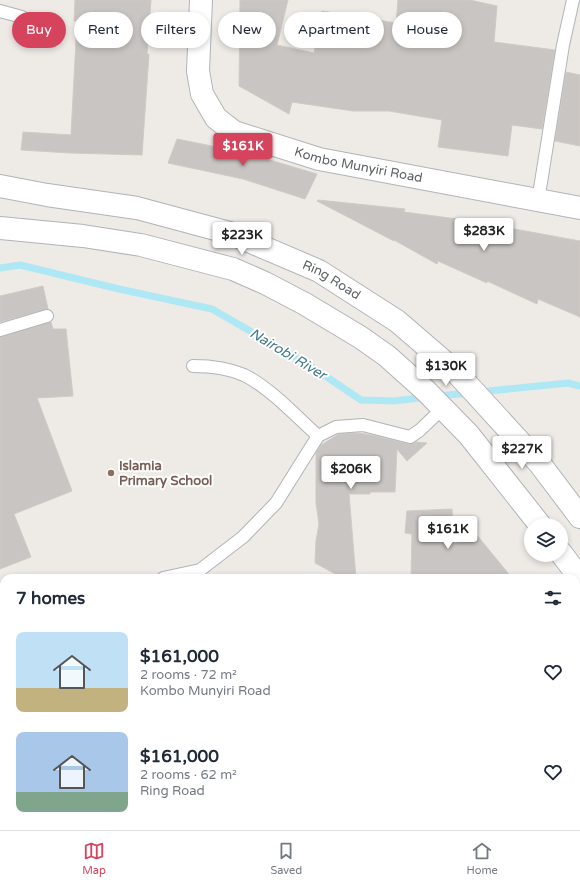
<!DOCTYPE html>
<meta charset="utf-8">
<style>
:root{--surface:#fff;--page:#f6f6f7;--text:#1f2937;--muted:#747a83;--line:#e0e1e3;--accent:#d6435c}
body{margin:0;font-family:"Varela Round",sans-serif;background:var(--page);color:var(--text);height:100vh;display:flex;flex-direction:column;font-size:15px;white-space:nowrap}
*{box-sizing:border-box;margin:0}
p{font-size:13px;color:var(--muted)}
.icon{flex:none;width:22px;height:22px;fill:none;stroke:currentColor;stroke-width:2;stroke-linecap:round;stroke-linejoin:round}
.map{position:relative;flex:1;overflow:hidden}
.drawer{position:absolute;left:0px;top:574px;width:580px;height:256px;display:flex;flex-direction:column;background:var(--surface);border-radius:12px 12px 0 0;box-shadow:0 2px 6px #0003}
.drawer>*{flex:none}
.top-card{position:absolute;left:12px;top:12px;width:556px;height:36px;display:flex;gap:8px}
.buttons{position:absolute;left:524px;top:518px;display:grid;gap:8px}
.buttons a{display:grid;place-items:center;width:44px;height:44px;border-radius:50%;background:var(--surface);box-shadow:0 2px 6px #0003;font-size:20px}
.price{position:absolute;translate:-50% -34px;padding:0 9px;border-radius:4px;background:#fff;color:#222;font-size:13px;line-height:26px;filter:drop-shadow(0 1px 2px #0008)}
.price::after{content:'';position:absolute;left:50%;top:24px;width:12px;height:9px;margin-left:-6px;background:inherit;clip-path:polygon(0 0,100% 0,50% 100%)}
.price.on{background:var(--accent);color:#fff}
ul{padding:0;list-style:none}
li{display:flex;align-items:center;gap:12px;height:100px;padding:0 16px}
li span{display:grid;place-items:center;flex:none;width:112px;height:80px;border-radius:8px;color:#555}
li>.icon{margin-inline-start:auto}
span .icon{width:48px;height:48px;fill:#fffc;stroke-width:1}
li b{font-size:17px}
h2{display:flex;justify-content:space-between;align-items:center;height:48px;padding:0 16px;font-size:17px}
.tag{padding:0 14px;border-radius:18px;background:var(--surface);box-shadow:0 2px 6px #0003;font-size:14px;line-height:36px}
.tag.on{background:var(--accent);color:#fff}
.tab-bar{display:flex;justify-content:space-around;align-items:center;height:56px;border-top:1px solid var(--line);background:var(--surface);font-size:11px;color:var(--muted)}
.tab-bar a{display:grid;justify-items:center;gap:2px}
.tab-bar .on{color:var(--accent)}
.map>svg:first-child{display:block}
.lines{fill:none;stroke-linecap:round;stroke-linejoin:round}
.stream{stroke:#aee8f5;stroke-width:7}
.building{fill:#c9c5c2;stroke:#d2cac4}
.service-casing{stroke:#b1b4b6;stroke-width:14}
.minor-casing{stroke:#b1b4b6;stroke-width:24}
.secondary-casing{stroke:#b0b4b7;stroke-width:24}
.service{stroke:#fff;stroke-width:12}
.minor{stroke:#fff;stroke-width:22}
.secondary{stroke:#fff;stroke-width:22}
.education-dot{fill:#8d6e63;stroke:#fff;stroke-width:1.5}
.labels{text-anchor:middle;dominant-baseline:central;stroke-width:4;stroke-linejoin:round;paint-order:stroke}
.street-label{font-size:13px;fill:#5d6264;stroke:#fff}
.education-label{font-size:13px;font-weight:bold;fill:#785e54;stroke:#fff;text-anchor:start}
.water-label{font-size:14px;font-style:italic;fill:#42798d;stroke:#fff}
</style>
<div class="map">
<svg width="580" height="830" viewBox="0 0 580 830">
<rect width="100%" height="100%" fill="#eeeae6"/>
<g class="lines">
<g class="stream">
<path d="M0,268L20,265L119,289L212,309L309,365L361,400L394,401L427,397"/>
<path d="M479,392L568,383L580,386"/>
<path d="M437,396L469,393"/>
</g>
</g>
<g class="building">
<path d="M75,0H151L147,54H149L142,155L70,153L21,150L23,132L71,135L77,21H74Z"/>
<path d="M240,0H288L277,45L314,53L322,11L396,23L398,0H470L497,6L494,42L555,50L542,129L512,125L508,156L438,147L442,120L389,111H353L292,102L289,114L239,86Z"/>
<path d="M566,72L580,75V146L555,141Z"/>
<path d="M177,139L246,153L317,174L305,199L243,179L168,163Z"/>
<path d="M318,200L405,209L404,212L465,220L580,241V317L538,299L537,304L487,281V283L438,261L437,264L394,240V241L317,201Z"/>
<path d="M43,286L48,309L0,322V296Z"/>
<path d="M51,322L53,329H66L73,396L37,398L72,491L14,514L31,557L0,569V337Z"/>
<path d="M358,433L372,435L408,444H412L416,442L427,443L407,461L397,449L395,492H370V494H349L356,578H343L315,563L316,541L319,524L316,503V453L321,445L339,434Z"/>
<path d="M452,509L454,544L476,534L512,578H411L412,534L405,533L407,511Z"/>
</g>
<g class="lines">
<defs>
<g id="service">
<path d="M0,11L22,17"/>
<path d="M538,201L563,45L573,0"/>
<path d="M0,330L47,316"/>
<path d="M193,366C210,366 228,368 244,375C269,387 297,417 318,436"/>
<path d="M163,578L200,570L243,537L276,503L318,436L336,427L363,425L410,437L420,430L443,408"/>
</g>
<g id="minor">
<path id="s1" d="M201,0L198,71L202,94L216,118L234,132L319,159L580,208"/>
<path d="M576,775L580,776"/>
</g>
<g id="secondary">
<path id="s2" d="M0,186L47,195L137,208L230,233L319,271L397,321L455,371L540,464L580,517"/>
<path d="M0,228L83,236L141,245L233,269L265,283L305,304L360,337L387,356L426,391L469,435L540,525"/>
<path d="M561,553L580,578"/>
<path d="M0,741L4,752"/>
<path d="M0,819L4,830"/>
<path d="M31,826L32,830"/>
</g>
</defs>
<use href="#service" class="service-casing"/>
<use href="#minor" class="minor-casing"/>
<use href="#secondary" class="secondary-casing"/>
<use href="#service" class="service"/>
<use href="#minor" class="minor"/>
<use href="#secondary" class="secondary"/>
</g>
<circle class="education-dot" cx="111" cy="473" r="4"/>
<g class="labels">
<g class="street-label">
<text stroke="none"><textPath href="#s1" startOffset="274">Kombo Munyiri Road</textPath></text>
<text stroke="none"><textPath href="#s2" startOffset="347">Ring Road</textPath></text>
</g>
<g class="education-label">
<text x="119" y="466">Islamia<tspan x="119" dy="15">Primary School</tspan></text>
</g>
<g class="water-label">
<text transform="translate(288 354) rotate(31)">Nairobi River</text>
</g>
</g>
</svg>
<div class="buttons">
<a><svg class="icon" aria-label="layers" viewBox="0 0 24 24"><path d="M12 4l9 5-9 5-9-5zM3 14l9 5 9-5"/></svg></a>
</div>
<b class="price on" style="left:243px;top:167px">$161K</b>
<b class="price" style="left:484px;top:252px">$283K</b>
<b class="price" style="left:242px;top:256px">$223K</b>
<b class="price" style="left:446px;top:387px">$130K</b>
<b class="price" style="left:522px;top:470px">$227K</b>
<b class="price" style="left:351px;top:490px">$206K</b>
<b class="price" style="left:448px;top:550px">$161K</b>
<div class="top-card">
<a class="tag on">Buy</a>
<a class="tag">Rent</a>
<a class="tag">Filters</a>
<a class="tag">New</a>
<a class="tag">Apartment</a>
<a class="tag">House</a>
</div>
<section class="drawer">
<h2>7 homes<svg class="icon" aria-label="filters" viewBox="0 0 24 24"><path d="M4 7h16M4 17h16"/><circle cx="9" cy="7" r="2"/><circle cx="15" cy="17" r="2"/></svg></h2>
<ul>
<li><span style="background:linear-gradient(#bfe0f5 70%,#c2b280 0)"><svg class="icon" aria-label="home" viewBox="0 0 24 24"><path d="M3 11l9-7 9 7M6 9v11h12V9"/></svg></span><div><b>$161,000</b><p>2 rooms · 72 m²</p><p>Kombo Munyiri Road</p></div><svg class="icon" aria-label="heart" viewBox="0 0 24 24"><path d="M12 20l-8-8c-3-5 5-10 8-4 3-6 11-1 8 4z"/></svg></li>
<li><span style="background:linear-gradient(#a9c7e8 75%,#7fa58c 0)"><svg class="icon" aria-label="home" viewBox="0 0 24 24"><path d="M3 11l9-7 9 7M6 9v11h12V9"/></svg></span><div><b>$161,000</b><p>2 rooms · 62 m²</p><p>Ring Road</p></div><svg class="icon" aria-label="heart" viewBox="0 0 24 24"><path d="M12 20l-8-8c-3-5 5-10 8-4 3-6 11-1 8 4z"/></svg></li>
</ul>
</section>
</div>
<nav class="tab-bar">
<a class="on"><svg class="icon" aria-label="map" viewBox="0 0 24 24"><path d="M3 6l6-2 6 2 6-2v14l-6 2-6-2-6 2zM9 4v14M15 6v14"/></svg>Map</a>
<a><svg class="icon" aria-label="saved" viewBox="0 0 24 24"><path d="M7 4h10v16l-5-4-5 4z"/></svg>Saved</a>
<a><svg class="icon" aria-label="home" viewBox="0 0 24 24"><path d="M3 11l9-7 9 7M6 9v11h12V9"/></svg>Home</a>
</nav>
